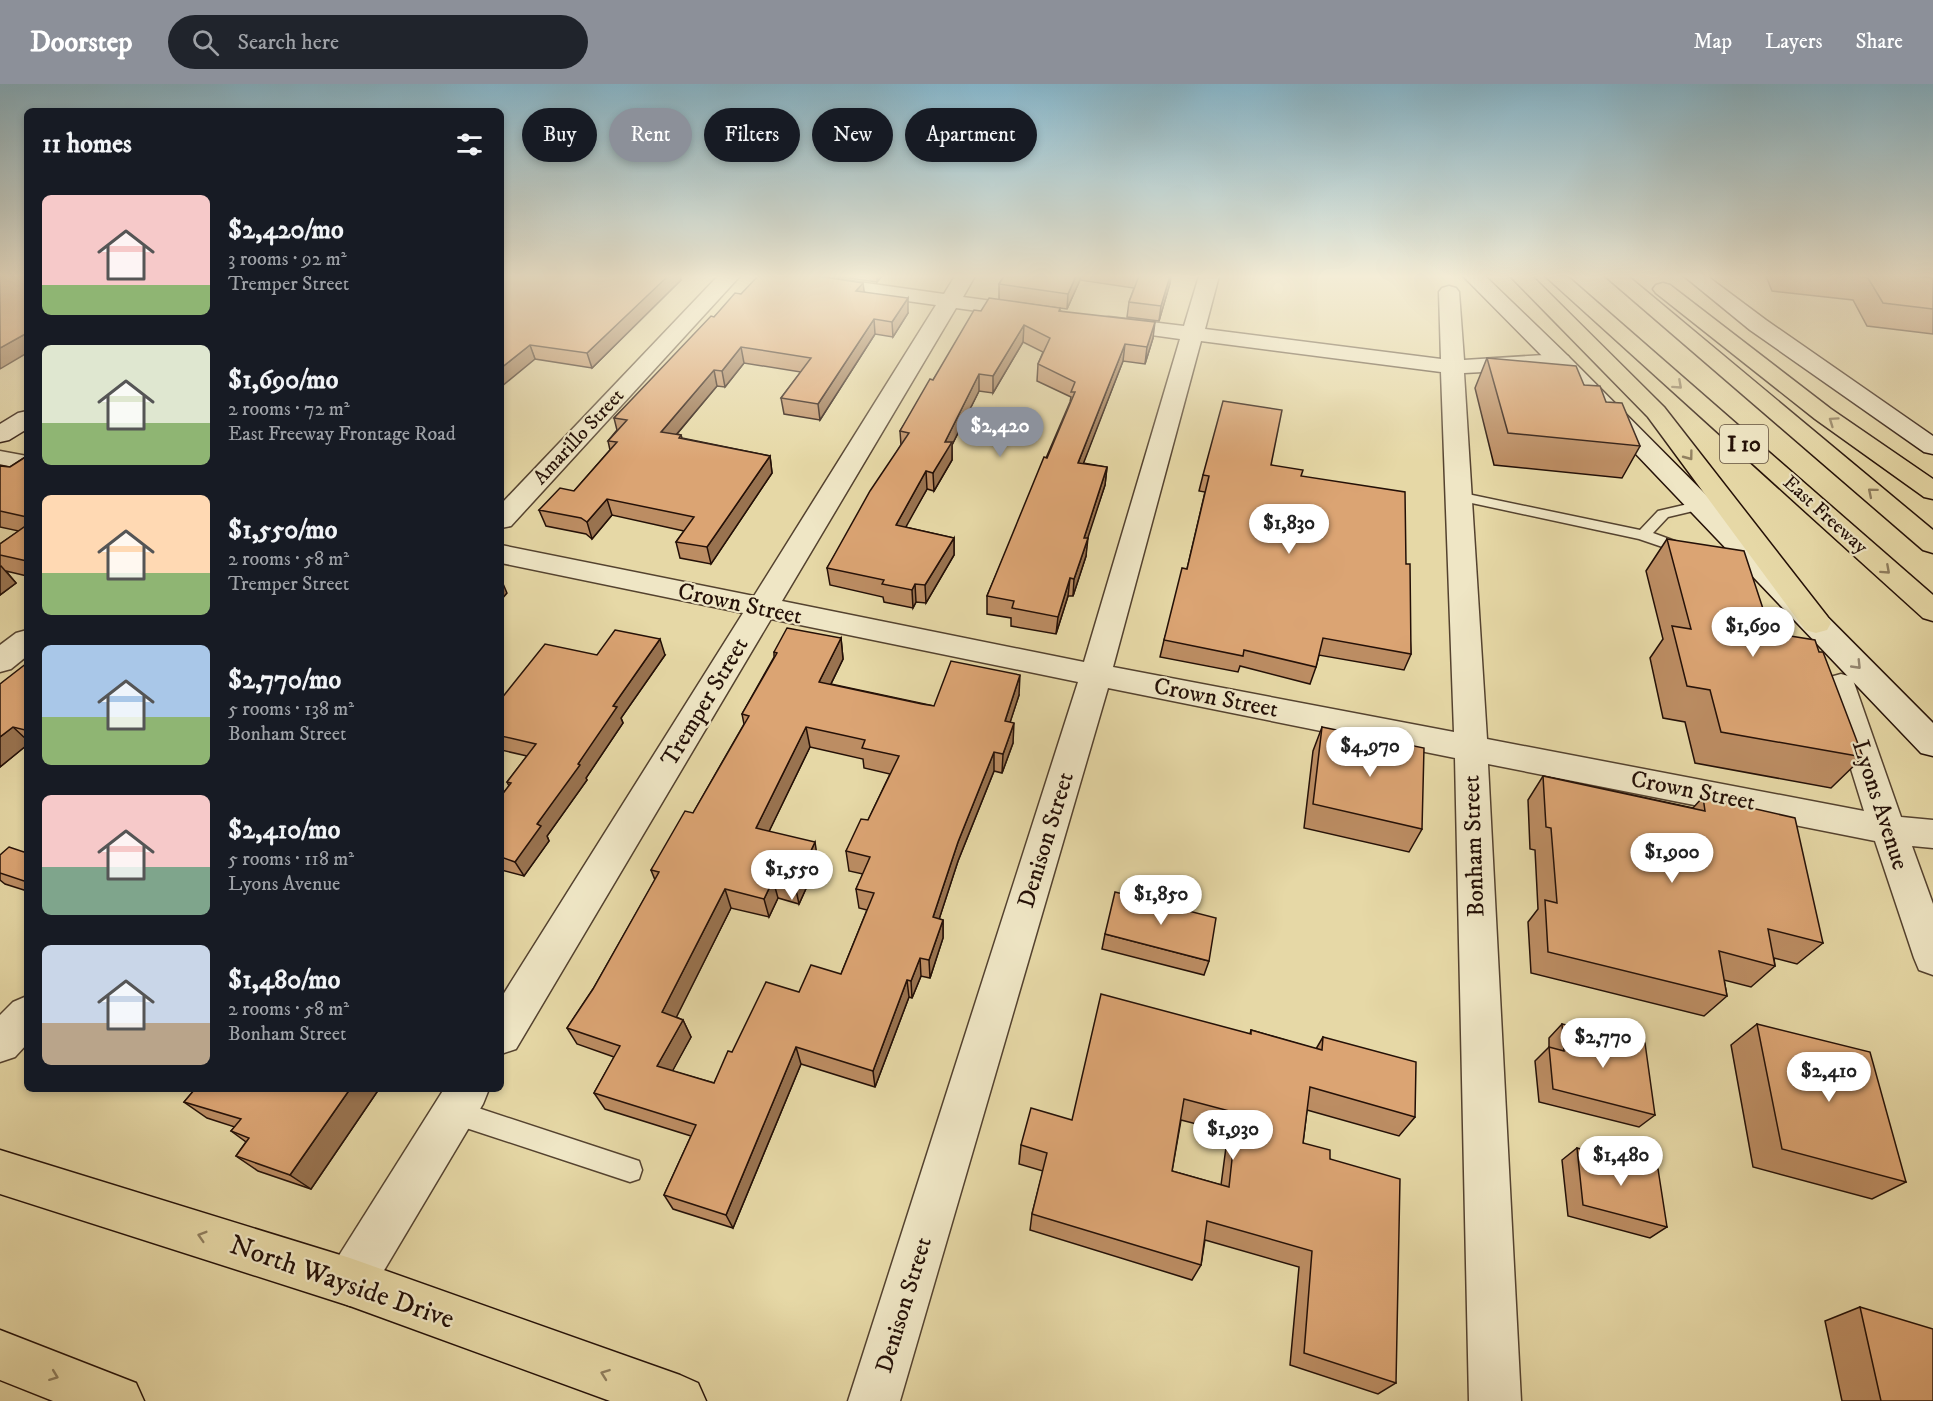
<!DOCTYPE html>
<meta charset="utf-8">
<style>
:root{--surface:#171b24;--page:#20242c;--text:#f1f3f6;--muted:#9ea1a6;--accent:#8c9099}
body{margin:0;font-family:"IM FELL DW Pica",serif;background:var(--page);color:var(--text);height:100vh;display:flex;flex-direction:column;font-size:22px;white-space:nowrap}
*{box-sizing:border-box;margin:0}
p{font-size:20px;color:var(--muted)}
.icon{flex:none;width:33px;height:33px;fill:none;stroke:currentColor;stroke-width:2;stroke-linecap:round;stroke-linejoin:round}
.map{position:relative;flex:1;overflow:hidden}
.side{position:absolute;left:24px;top:24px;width:480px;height:984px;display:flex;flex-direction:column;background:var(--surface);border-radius:9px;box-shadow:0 3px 9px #0003}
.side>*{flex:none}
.banner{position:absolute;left:522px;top:24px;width:570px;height:54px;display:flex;gap:12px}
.price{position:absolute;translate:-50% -51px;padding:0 14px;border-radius:21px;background:#fff;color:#222;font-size:20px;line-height:39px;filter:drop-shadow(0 2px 3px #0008)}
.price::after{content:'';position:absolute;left:50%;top:36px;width:18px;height:14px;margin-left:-9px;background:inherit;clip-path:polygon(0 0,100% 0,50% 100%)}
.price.selected{background:var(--accent);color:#fff}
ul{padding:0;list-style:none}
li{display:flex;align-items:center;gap:18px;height:150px;padding:0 18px}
li span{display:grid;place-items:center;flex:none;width:168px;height:120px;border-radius:9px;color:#555}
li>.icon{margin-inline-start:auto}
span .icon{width:72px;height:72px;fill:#fffc;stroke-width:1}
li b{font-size:26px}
h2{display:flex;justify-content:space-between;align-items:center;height:72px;padding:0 18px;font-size:26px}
.chip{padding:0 21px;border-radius:27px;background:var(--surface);box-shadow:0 3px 9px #0003;font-size:21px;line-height:54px}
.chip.selected{background:var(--accent);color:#fff}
header{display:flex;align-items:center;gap:36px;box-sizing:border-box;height:84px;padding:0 30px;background:var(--accent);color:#fff}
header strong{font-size:28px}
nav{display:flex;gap:33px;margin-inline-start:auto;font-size:21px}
.search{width:420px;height:54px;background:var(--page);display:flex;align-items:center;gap:15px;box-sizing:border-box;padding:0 21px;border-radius:33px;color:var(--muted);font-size:22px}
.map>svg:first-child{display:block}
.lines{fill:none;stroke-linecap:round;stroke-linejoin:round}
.lane-casing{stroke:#54422f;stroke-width:3}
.street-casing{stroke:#54422f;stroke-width:3}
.secondary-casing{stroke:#241007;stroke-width:3}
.primary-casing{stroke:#241007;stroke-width:3}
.highway-casing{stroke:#241007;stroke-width:3}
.lane{fill:#efe6c5;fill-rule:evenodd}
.street{fill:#efe6c5;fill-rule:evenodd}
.secondary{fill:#efe6c5;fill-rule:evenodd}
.primary{fill:#e6d8a6;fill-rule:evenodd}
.highway{fill:#e6d8a6;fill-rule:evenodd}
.wall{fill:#bc8d63;stroke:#241007;stroke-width:1.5;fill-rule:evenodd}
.shaded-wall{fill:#997350;stroke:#241007;stroke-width:1.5}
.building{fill:#dba473;stroke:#241007;stroke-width:1.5;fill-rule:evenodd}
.oneway{stroke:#8f7e5e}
.oneway2{stroke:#948670}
.labels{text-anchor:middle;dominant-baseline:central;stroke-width:4.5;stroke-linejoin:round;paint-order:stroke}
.far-street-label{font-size:20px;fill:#241007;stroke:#efe6c5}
.shield{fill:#efe6c5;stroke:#615040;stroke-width:1.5}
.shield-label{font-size:22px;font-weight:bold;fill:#241007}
.street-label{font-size:24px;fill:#241007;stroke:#efe6c5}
.near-street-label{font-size:28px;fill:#241007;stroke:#efe6c5}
</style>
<header>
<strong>Doorstep</strong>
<div class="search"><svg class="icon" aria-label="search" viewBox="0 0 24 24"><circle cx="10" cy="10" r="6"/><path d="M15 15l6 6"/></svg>Search here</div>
<nav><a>Map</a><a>Layers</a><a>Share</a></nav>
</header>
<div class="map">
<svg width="1933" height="1317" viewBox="0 0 1933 1317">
<rect width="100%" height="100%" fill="#e6d8a6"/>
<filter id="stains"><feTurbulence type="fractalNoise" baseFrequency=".00333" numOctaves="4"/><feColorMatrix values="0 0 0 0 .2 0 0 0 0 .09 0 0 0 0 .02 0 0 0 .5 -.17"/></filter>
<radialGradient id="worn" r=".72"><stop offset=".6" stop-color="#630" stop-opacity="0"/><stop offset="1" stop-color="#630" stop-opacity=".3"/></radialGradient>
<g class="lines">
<defs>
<g id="lane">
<path d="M1458,408L1640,446L1658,427L1701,417L1708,421L1706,424L1668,433L1653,449L1691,463L1694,466L1691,469L1686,471L1639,455L1453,415L1451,412Z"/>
<path d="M454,1016L630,1074L639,1077L642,1086L639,1095L630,1098L454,1040L446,1036L442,1028L446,1020Z"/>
</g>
<g id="street">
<path d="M718,192H740L511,442L501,444V420Z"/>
<path d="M760,192H816L944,210L955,192H975L963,213L1028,222L1035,224L1039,228L1035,232L1028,234L956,224L782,517L1084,578L1180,255L1101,244L1098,239L1101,234L1109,233L1184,242L1199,192H1219L1205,245L1441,275L1439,208L1442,204L1449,202L1456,204L1459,208L1464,276L1560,270L1568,272L1571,277L1568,282L1560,284L1464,289L1487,655L1864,727L1825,601L1830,593L1841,590L1852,593L1901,733L1933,736V764L1912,762L1933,820V891L1919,886L1914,874L1875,757L1488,680L1521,1317H1469L1455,674L1108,604L900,1317H848L1078,598L771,535L516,965L501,970V914L743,529L501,479V461L754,512L936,221L770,198L763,196ZM1201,257L1441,288L1454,648L1113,583Z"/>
<path d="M0,367L27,372V388L0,383Z"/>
<path d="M27,546V572L11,585L0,588V561L16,549Z"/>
<path d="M27,912V960L15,973L0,978V931L13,918Z"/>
<path d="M444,1005H489L483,1020L367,1215L350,1222L333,1215L326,1198L333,1181Z"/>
</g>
<g id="secondary">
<path d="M1463,192H1485L1568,272L1933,639V672L1921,669L1552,282Z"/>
<path d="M1684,192H1707L1766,236L1933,352V370L1924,368L1750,246Z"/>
<path d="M27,327V345L9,356L0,358V340L18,329Z"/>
</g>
<g id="primary">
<path d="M0,1066L350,1174L680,1291L698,1299L706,1317H610L350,1222L0,1110Z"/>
<path d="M0,1246L136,1299L144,1317H53L0,1296Z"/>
</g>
<g id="highway">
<path d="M1510,192H1532L1664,323L1827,532L1831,539L1827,546L1816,549L1805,546L1648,333Z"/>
<path d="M1545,192H1567L1933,511V537L1923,534Z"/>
<path d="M1605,192H1628L1933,446V469L1923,466Z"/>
<path d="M1663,199L1670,201L1831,325L1933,395V415L1924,413L1815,335L1656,209L1653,205L1656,201Z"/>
</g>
</defs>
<use href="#lane" class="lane-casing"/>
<use href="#street" class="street-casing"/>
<use href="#secondary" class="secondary-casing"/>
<use href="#primary" class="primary-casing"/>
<use href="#highway" class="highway-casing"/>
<use href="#lane" class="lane"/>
<use href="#street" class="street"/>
<use href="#secondary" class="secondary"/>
<use href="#primary" class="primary"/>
<use href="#highway" class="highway"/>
</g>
<g class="wall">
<path d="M502,192H680L681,196L592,284L535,275Z"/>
<path d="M834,192H882L877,198Z"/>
<path d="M1004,192H1171L1170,199L1159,237L1127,233L1129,218L1134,204L1080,196L1067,225L999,216V200Z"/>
<path d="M1766,192H1918L1933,194V250L1867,242L1853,216L1772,207Z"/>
<path d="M864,208L908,229L893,253L875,250L820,336L784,330L781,314L801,288L744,279L725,303L717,302L677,350L681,351L682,354L770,372L772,389L711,480L680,474L676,458L684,447L612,431L592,455L586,450L546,442L539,426L574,407L610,366L608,357L617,346L614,334L714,233L741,210Z"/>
<path d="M1060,224V227L1153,254L1145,280L1123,277L1083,379L1107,383L1105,401L1087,454L1086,472L1073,512H1068L1056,550L1011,542V534L987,530V512L1070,318L1071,313L1037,297L1038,280L1043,268L1023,258L993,309L979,307L952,361V376L934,407L927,405L905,443L954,454V471L926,519L916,518L913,524L884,518L883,513L830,501L827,484L901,361L900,347L933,296L981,227Z"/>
<path d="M1487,274L1584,301L1606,318L1640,362L1622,394L1494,381L1475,304Z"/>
<path d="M27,372V492L6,487L16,499L0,511V460L19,447L0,443V381L10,383Z"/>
<path d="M1271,381L1301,392L1406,480L1411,570L1404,586L1319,571L1316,583L1310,600L1240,582L1238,588L1160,573L1164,556L1187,485L1205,408L1199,407L1203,391Z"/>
<path d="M1667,455L1771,549L1863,673L1831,704L1695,679L1685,638L1663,634L1650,574L1663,555L1646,487Z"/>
<path d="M841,554L843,575L831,600L934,622L1019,611L1010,638L1013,659L1002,689L994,687L958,777L939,835L943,836V854L930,894L921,892L912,914L909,913L875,1003L801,980L733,1144L673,1125L664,1111L691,1052L605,1025L594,1009L614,973L577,960L567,944L593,905L655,796L651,786L693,729L744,640L742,630L774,573V568ZM810,663L863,675L864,684L890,690L868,736L846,767L849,787L863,790L856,805L859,824L867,826L841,890L799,908L732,968L714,999L672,987L691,953L683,936L676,933L731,824L769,833L778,814L799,820L818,778L769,747Z"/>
<path d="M597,571H665L621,634L623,639L586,694L587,696L547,752L549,757L524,792L501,786V712L509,702L507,698L527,672L501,666V615Z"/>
<path d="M27,579V661L0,683Z"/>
<path d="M1322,643L1422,745L1409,768L1304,744L1313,667Z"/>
<path d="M1543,692L1693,724L1703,713L1823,859L1797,880L1774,874L1775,882L1751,903L1724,896L1727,912L1704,932L1531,889L1528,838L1538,825L1535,766L1530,765L1528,716Z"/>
<path d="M27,769V807L5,800L0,796V771Z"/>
<path d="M1105,850L1209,877L1204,891L1102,865Z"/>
<path d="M1562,940L1655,1031L1639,1043L1539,1018L1535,977L1549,963V954Z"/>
<path d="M1757,940L1906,1098L1872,1115L1753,1083L1731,961Z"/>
<path d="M1251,946L1316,965L1323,953L1415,1033L1399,1052L1307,1026L1303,1059L1330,1075L1396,1299L1378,1310L1290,1281L1299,1183L1205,1156L1201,1181L1192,1196L1030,1146L1032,1130L1043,1087L1019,1080L1021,1061L1250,950ZM1181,1036L1228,1048L1221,1101L1172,1087Z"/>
<path d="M195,1005H379L311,1105L258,1087L236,1072L246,1058L231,1047L235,1043L207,1034L184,1018Z"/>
<path d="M1577,1064L1667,1143L1650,1154L1568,1132L1562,1076Z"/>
<path d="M1860,1223L1933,1317H1842L1825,1237Z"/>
</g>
<g class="shaded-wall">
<path d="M667,192H680L681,196L592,284L587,269Z"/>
<path d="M877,192H882L877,198Z"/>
<path d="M1076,192H1080V196L1067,225L1068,210Z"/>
<path d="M1170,192H1171L1170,199L1159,237L1161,222Z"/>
<path d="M863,199L865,214L856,207Z"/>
<path d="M908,214V229L893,253L892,238Z"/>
<path d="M874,235L875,250L820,336L818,320Z"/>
<path d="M1155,238L1153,254L1145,280L1147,263Z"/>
<path d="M1024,241L1023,258L993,309V292Z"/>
<path d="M27,249V269L0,285V264Z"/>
<path d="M1125,260L1123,277L1077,396L1078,379Z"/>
<path d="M530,261L535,275L501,303V284Z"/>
<path d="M741,263L744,279L725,303L722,287Z"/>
<path d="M714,286L717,302L665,364L661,348Z"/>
<path d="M979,290V307L952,361V376L934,407L933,389L945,358Z"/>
<path d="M770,372L772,389L711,480L707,463Z"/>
<path d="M1107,383L1105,401L1082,472L1084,454Z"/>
<path d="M926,387L927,405L897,459L896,441Z"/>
<path d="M607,415L612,431L592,455L587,438Z"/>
<path d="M954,454V471L926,519L925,501Z"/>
<path d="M1088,454L1086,472L1073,512L1074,495Z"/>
<path d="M1,482L16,499L0,511V483Z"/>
<path d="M1070,494L1068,512L1056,550L1058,533Z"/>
<path d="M501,495L507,509L501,516Z"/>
<path d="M915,500L916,518L913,524L912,506Z"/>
<path d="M841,554L843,575L822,618L819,598Z"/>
<path d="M660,555L665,571L621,634L623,639L586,694L587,696L547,752L549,757L524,792L515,778L537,740L578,680L613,622Z"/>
<path d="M1020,591L1019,611L1004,657L1005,637Z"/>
<path d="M1014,639L1013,659L1002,689L1003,670Z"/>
<path d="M13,643L27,656V661L0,683V653Z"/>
<path d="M806,643L810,663L761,764L756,744Z"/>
<path d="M994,668V687L958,777L934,851L933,833L958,758Z"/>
<path d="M815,758L818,778L799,820L795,801Z"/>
<path d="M773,796L778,814L769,833L764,815Z"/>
<path d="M725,805L731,824L670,946L662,928Z"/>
<path d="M943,836V854L930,894L929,876Z"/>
<path d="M920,874L921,892L912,914L911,897Z"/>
<path d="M907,896L909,913L875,1003L873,987Z"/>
<path d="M683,936L691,953L666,999L657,982Z"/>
<path d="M796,963L801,980L733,1144L726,1131Z"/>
<path d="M350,1005H379L311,1105L290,1091Z"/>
</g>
<g class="building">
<path d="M0,192H27V249L0,264Z"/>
<path d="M502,192H668L587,269L530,261L501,284V193Z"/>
<path d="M758,192H818L863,199L856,207L908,214L892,238L874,235L818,320L781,314L811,274L741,263L722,287L714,286L661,348L681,351L679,354L770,372L707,463L676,458L694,433L607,415L587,438L581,434L539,426L560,404L574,407L617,358L608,357L627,336L614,334L711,232L714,233L735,209L741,210Z"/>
<path d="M1004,192H1076L1068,210L999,200Z"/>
<path d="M1139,192H1170L1161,222L1129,218Z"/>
<path d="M1856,192H1918L1933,194V225L1883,219L1868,194Z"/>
<path d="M989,214L1060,224L1059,227L1155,238L1147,263L1125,260L1078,379L1107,383L1084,454H1088L1074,495L1070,494L1058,533L1012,524L1014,517L987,512L1044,373L1047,374L1075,308H1071L1075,298L1038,280L1050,254L1024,241L993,292L979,290L945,358H952L933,389L926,387L896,441L954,454L925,501L915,500L912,506L882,500L884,496L827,484L870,407L909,349L900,347L930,295L933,296L974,226L981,227Z"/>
<path d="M1487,274L1576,282L1584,301L1600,302L1606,318L1622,319L1640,362L1508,349Z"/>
<path d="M1223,317L1282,326L1271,381L1303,386L1301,392L1405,408L1406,480H1410L1411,570L1323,554L1316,583L1244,566L1243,572L1164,556L1182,484L1187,485L1209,392L1203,391Z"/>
<path d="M27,372V433L0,427V382L10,383Z"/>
<path d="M27,441V477L0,471V460Z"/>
<path d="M1667,455L1744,467L1771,549L1815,556L1819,568H1823L1863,673L1721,648L1710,606L1687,602L1672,542L1691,545Z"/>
<path d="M787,544L841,554L819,598L922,620L934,622L951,577L1020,591L1005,637L1014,639L1003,670L994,668L958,758L933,833L943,836L929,876L920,874L911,897L907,896L873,987L796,963L726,1131L664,1111L696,1041L594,1009L620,962L567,944L593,905L659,788L651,786L685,727L693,729L749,632L742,630L777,569L774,568ZM806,643L865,656L862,664L899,672L868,736L861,735L846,767L870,773L856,805L874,809L841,890L811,881L799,908L766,898L732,968L728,967L714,999L657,982L683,936L662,928L725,805L764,815L773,796L795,801L815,758L756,744Z"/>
<path d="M615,546L660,555L613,622L617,623L578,680L580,681L537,740L541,742L515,778L501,773V712L511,699L507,698L536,660L501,652V615L545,560L597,571Z"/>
<path d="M27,579V644L25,646L13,643L0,653V600Z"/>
<path d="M1322,643L1424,664L1422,745L1313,720Z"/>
<path d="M1543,692L1705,727L1703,713L1795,734L1823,859L1768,845L1775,882L1719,867L1727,912L1548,868L1545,816L1557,819L1551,744L1546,743Z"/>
<path d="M9,763L27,769V798L0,789V771Z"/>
<path d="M1115,808L1216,834L1209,877L1105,850Z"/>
<path d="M1101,910L1251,950V946L1322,966L1323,953L1416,978L1415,1033L1310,1003L1303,1059L1330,1066V1075L1400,1095L1396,1299L1304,1269L1312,1167L1207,1137L1201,1181L1032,1130L1047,1069L1021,1061L1031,1024L1072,1036ZM1184,1015L1237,1029L1229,1103L1172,1087Z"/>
<path d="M1562,940L1645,959L1655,1031L1553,1005L1549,963L1564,967Z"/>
<path d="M1757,940L1870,968L1906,1098L1782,1065Z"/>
<path d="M195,1005H350L290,1091L236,1072L249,1054L231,1047L241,1035L184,1018Z"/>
<path d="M1577,1064L1658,1085L1667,1143L1583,1121Z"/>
<path d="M1860,1223L1933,1245V1317H1881Z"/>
</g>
<defs><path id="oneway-chevron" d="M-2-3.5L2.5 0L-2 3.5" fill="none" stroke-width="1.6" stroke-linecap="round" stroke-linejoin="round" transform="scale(1.5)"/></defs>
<g class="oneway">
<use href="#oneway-chevron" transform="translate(1678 301) rotate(42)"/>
<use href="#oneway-chevron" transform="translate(1833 337) rotate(-145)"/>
<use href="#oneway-chevron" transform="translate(1689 372) rotate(53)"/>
<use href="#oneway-chevron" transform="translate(1872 408) rotate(-140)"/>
<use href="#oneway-chevron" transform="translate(1886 486) rotate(42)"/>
<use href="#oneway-chevron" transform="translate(202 1152) rotate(-163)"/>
<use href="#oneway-chevron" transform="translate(605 1290) rotate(-160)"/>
<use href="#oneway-chevron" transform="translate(54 1292) rotate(21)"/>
</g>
<use class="oneway2" href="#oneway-chevron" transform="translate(1857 581) rotate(46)"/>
<linearGradient id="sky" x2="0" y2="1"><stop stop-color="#87b7cc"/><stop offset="0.51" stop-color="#f4edd7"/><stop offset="1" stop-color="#f4edd7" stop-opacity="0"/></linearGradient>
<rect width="1933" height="377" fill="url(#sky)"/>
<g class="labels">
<g class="far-street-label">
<text transform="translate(579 353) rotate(-47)">Amarillo Street</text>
<text transform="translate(1825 431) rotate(42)">East Freeway</text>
</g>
<rect class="shield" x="1720" y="341" width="48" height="38" rx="4.5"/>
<g class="shield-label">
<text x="1744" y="360">I 10</text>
</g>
<g class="street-label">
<text transform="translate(740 520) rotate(12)">Crown Street</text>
<text transform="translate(1216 614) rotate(11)">Crown Street</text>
<text transform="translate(705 618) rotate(-59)">Tremper Street</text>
<text transform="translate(1693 707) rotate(11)">Crown Street</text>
<text transform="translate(1880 721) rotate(72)">Lyons Avenue</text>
<text transform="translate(1046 756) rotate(-73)">Denison Street</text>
<text transform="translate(1474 762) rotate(-92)">Bonham Street</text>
<text transform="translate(904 1221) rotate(-73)">Denison Street</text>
</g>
<g class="near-street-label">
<text transform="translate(342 1198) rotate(19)">North Wayside Drive</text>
</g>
</g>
<rect width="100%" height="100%" filter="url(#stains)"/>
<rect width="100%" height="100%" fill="url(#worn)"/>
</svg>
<b class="price selected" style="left:1000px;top:374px">$2,420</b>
<b class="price" style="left:1289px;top:471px">$1,830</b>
<b class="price" style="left:1753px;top:574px">$1,690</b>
<b class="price" style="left:1370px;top:694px">$4,970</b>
<b class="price" style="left:1672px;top:800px">$1,900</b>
<b class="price" style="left:792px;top:817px">$1,550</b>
<b class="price" style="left:1161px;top:842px">$1,850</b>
<b class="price" style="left:1603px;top:985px">$2,770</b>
<b class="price" style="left:1829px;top:1019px">$2,410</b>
<b class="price" style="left:1233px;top:1077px">$1,930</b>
<b class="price" style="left:1621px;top:1103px">$1,480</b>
<div class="banner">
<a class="chip">Buy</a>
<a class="chip selected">Rent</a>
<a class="chip">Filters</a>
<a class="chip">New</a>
<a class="chip">Apartment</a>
</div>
<section class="side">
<h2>11 homes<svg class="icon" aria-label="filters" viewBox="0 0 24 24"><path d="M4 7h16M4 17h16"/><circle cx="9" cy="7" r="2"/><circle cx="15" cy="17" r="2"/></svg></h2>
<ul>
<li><span style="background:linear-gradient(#f6c9c9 75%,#8fb573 0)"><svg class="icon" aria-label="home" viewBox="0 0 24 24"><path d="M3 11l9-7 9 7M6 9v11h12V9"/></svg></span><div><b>$2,420/mo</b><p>3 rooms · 92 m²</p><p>Tremper Street</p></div></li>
<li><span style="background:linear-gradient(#dfe7d0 65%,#8fb573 0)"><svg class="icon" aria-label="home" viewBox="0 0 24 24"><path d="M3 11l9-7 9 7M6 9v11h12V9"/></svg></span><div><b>$1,690/mo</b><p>2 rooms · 72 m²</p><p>East Freeway Frontage Road</p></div></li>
<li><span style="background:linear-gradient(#ffd9b3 65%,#8fb573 0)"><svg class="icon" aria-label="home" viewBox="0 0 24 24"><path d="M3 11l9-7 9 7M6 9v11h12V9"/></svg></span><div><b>$1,550/mo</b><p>2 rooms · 58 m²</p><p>Tremper Street</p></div></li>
<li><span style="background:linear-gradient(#a9c7e8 60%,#8fb573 0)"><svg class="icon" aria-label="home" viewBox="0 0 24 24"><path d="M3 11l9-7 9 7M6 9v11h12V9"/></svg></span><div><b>$2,770/mo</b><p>5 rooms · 138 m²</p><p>Bonham Street</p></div></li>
<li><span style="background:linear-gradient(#f6c9c9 60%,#7fa58c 0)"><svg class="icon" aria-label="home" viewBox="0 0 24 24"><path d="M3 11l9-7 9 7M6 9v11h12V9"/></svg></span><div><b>$2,410/mo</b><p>5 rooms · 118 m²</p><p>Lyons Avenue</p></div></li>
<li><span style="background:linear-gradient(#c9d6e8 65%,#b9a48a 0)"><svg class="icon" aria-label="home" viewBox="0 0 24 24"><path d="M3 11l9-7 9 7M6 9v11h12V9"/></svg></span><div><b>$1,480/mo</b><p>2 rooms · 58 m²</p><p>Bonham Street</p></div></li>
</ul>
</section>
</div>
